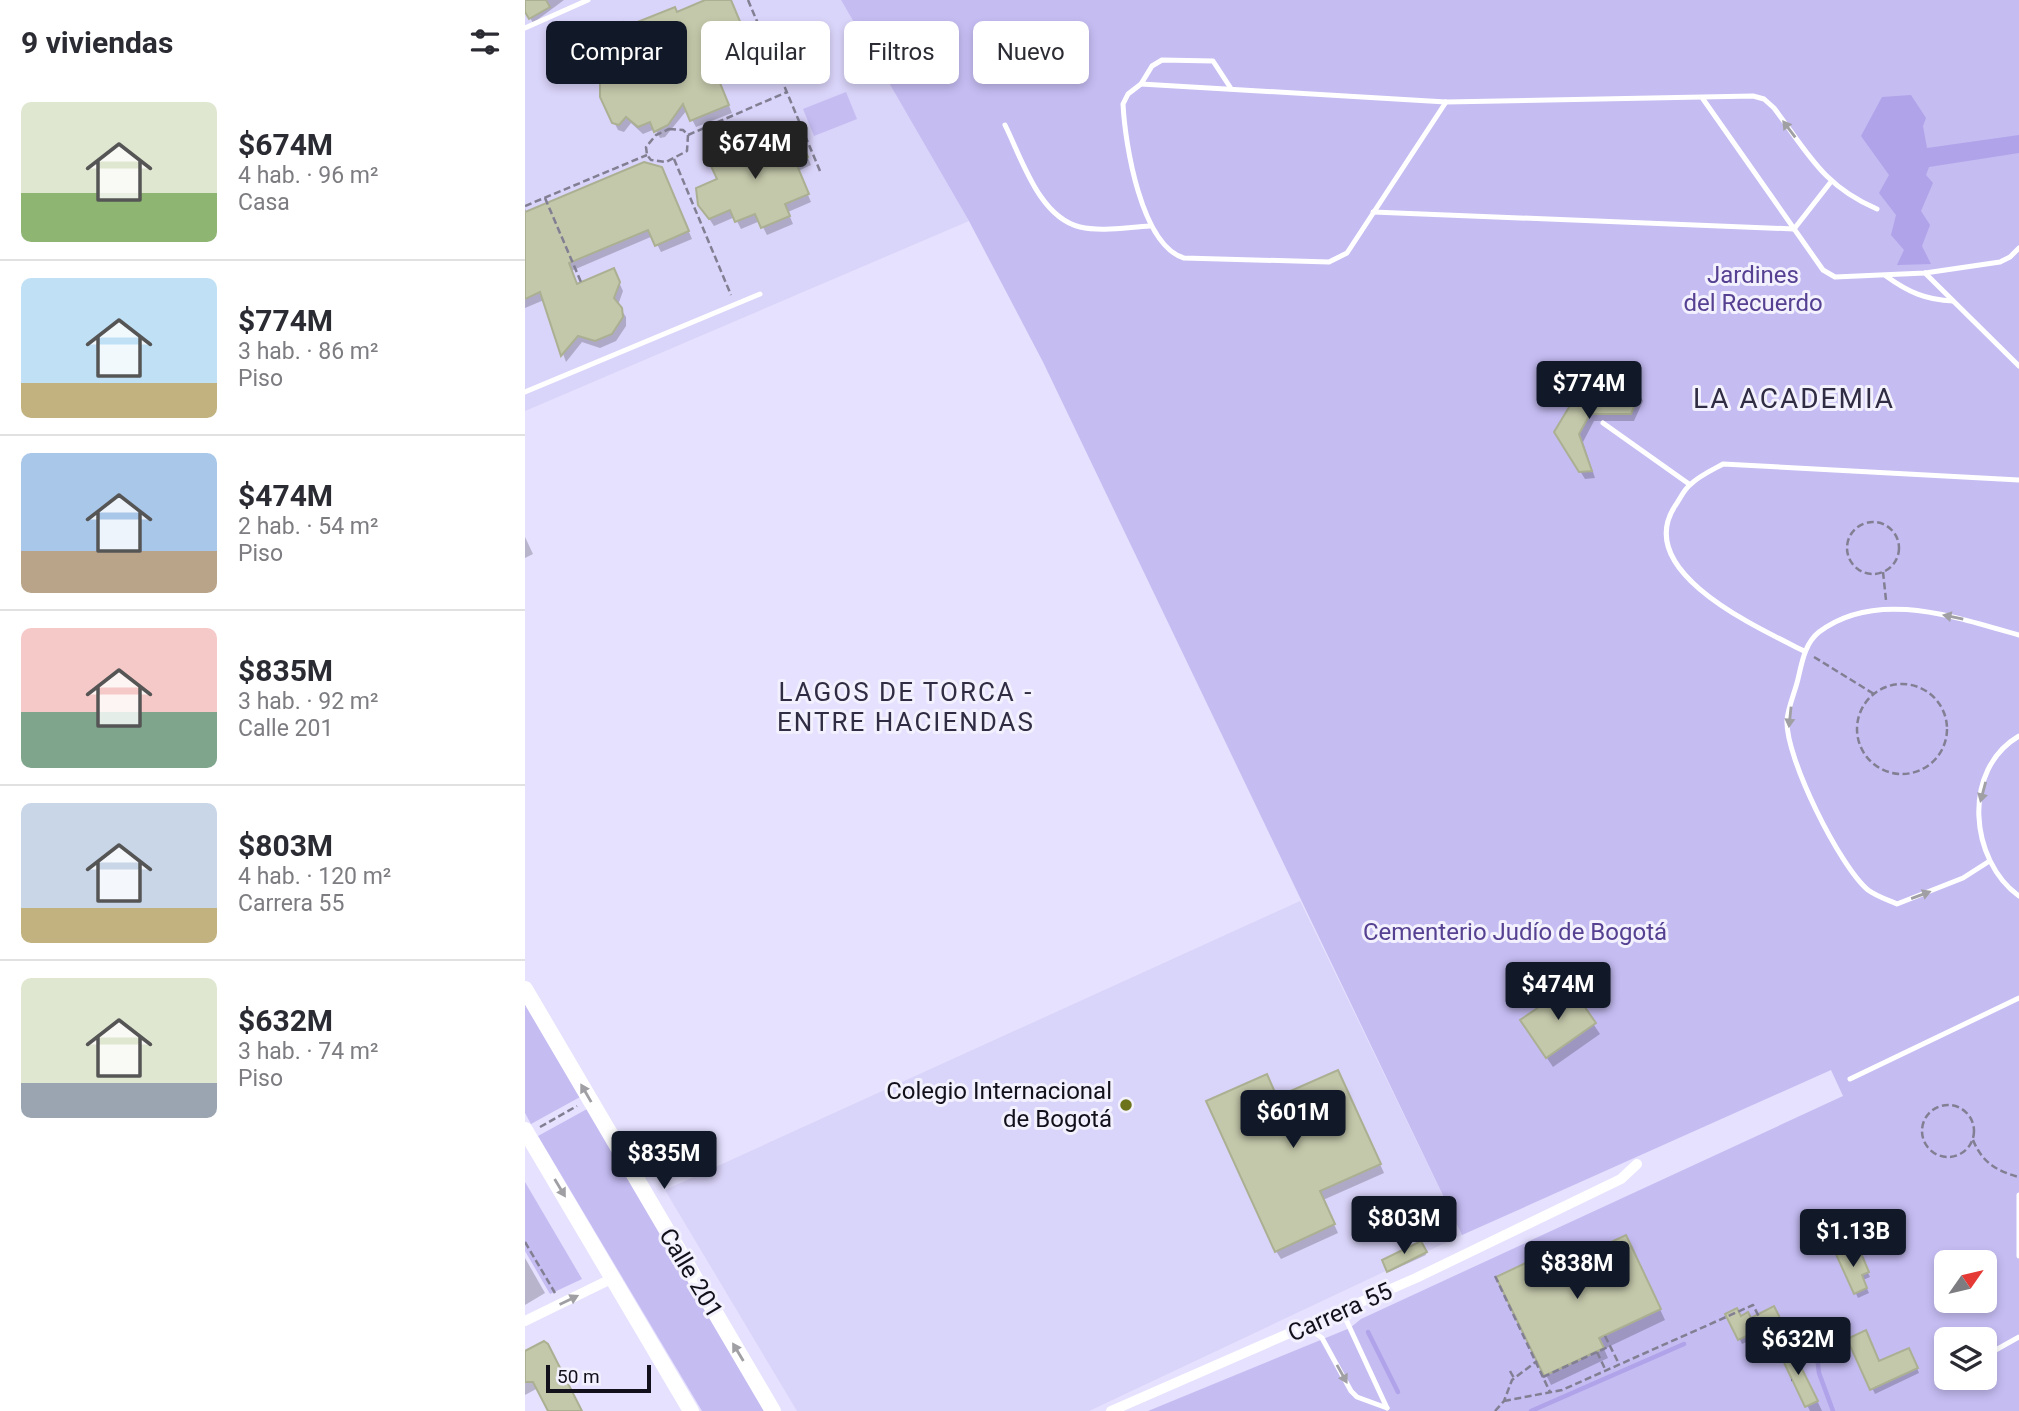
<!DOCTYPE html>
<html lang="es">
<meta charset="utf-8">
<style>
:root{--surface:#fff;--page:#f7f7f7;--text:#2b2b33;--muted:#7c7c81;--line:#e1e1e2;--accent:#111827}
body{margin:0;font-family:Roboto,sans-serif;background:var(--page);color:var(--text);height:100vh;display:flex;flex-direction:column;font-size:26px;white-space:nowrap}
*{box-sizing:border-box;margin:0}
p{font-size:23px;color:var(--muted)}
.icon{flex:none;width:38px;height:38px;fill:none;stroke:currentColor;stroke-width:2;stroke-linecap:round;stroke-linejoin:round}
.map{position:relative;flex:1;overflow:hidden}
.sheet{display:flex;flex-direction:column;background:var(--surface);width:525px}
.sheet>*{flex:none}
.hud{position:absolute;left:21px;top:21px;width:665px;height:63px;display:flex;gap:14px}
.needle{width:46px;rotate:56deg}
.tools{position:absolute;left:1409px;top:1250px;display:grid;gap:14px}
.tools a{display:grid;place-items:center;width:63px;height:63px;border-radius:10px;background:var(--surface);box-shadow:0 4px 10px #0003;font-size:35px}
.scale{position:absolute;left:21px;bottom:18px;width:105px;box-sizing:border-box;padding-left:7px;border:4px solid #12101a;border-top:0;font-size:19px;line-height:24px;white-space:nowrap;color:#12101a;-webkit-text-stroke:5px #f2f1fd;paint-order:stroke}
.price{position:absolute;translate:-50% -60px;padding:0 16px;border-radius:7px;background:var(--accent);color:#fff;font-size:23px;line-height:46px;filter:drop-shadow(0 2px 4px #0008)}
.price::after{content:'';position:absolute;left:50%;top:42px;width:21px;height:16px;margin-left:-10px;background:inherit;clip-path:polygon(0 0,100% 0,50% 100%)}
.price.current{background:#222;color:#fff}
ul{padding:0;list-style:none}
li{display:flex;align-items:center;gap:21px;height:175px;padding:0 21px}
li+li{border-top:2px solid var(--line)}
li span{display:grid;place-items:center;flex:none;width:196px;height:140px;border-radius:10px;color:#555}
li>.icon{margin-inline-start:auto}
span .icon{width:84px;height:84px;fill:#fffc;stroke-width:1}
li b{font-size:30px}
h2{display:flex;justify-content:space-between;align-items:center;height:84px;padding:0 21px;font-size:30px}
.tag{padding:0 24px;border-radius:10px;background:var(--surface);box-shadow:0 4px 10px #0003;font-size:24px;line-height:63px}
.tag.current{background:var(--accent);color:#fff}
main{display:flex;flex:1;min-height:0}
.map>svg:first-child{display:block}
.built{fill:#d9d4f9}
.green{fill:#c5bcf2;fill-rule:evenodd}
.water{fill:#b0a3e9}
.shadow{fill:#0003}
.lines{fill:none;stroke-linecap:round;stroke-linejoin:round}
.stream{stroke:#b0a3e9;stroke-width:4.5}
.building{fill:#c4c8aa;stroke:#acb093;stroke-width:2}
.path{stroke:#827f93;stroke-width:2.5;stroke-dasharray:7 3.5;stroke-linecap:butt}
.lane{stroke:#fff;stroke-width:5}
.street{stroke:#fff;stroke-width:10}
.secondary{stroke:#fff;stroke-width:16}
.oneway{fill:#a09fa3}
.poi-dot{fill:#6d731b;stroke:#f2f1fd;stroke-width:2.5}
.labels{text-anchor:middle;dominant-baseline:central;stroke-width:6;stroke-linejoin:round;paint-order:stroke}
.park-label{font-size:24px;fill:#554092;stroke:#f2f1fd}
.poi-label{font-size:24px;fill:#12101a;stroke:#f2f1fd;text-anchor:end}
.street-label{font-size:24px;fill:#12101a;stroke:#f2f1fd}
.neighbourhood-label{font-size:26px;letter-spacing:2px;fill:#302c43;stroke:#f2f1fd}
.quarter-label{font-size:28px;letter-spacing:2px;fill:#302c43;stroke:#f2f1fd}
</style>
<main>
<section class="sheet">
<h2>9 viviendas<svg class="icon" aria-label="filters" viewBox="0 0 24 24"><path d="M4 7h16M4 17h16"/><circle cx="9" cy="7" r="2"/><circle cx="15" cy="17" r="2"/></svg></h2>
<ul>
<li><span style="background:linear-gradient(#dfe7d0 65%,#8fb573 0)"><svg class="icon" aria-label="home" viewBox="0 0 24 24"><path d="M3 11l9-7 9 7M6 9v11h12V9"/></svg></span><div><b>$674M</b><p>4 hab. · 96 m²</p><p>Casa</p></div></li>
<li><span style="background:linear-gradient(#bfe0f5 75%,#c2b280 0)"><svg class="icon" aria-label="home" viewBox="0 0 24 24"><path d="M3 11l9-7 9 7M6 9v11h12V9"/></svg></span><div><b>$774M</b><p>3 hab. · 86 m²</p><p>Piso</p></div></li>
<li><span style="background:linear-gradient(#a9c7e8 70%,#b9a48a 0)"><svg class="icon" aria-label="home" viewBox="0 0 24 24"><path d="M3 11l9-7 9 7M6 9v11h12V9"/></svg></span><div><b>$474M</b><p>2 hab. · 54 m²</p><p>Piso</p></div></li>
<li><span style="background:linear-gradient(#f6c9c9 60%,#7fa58c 0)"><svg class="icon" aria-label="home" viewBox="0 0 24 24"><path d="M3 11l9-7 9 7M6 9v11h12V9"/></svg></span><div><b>$835M</b><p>3 hab. · 92 m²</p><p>Calle 201</p></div></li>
<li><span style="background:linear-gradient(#c9d6e8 75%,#c2b280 0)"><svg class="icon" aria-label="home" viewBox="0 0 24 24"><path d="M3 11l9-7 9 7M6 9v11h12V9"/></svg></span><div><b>$803M</b><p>4 hab. · 120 m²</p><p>Carrera 55</p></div></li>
<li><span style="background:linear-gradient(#dfe7d0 75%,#9aa5b1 0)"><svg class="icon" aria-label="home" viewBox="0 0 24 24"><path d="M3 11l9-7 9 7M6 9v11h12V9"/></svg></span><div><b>$632M</b><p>3 hab. · 74 m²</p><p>Piso</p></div></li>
</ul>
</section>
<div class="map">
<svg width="1494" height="1411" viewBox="0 0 1494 1411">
<rect width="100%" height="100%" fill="#e5e1ff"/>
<g class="built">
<path d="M0,0H316L444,221L0,411Z"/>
<path d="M775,901L937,1235L564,1411H272L140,1190Z"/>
</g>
<g class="green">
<path d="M316,0H1494V1411H623L825,1328L836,1319L1318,1096L1306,1070L937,1235L518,362L444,221ZM1421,1262H1460V1300H1421ZM1421,1339H1460V1377H1421Z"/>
<path d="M321,92L332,119L289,136L278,109Z"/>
<path d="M0,1003L55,1097L6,1124L0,1113Z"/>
<path d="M62,1109L241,1411H177L13,1136Z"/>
<path d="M0,1182L57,1279L25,1294L0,1251Z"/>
</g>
<path class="water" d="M1386,95L1401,118L1398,126L1402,148L1494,135V153L1404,167L1401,175L1408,183L1396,211L1405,225L1397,246L1406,264L1372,265L1379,250L1366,235L1371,215L1354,193L1364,175L1336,136L1357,97Z"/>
<g class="shadow">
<path d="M0,0H39L8,23L0,9Z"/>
<path d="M184,0H206L230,57L191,74L207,113L171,127L162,110L140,137L135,138L130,129L118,134L106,123L99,132L93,130L89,122L100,29Z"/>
<path d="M260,147L279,148L286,165L273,171L286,202L263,212L268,224L242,235L235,221L216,229L210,217L189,226L175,205L194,180L220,151Z"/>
<path d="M140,176L167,239L136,252L128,236L46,271L53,286L92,278L98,291L93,305L101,317V326L91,341L75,348L57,342L41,362L19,300L0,308V208L2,213Z"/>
<path d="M1114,394L1118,401L1109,421H1069L1058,442L1070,478L1060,479L1031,432L1053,396Z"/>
<path d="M0,537L8,554L0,558Z"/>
<path d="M1044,988L1075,1034L1028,1067L1003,1030Z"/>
<path d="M817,1080L859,1173L798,1200L813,1233L756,1259L751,1251L752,1099Z"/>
<path d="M896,1243L901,1255L864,1272L859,1261Z"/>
<path d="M1106,1247L1140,1320L1079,1349L1083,1358L1026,1385L974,1278L1040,1265Z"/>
<path d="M1312,1253L1337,1260L1345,1277L1338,1280L1344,1293L1333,1298Z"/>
<path d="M0,1258L20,1293L0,1305Z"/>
<path d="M1248,1309L1257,1325L1217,1344L1203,1315L1225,1320Z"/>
<path d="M1324,1340L1354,1363L1386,1354L1394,1373L1350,1394Z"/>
<path d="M0,1353L56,1411H25L13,1388L0,1395Z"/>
<path d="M1256,1353L1275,1364L1297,1411H1285Z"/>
</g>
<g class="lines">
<g class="stream">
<path d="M843,1332L873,1392"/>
<path d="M1290,1338L1294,1373L1308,1411"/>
<path d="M1006,1411L1159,1344"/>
</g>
</g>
<g class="building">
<path d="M0,0H21L25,7L4,19L0,12Z"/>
<path d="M180,0H206L227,50L188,66L204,105L165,121L158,104L143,125L129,132L125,122L113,127L101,117L94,125L87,123L75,97V77L59,39L98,22L100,27L150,7L152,12Z"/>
<path d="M255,134L260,145L275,139L283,157L271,163L284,194L260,204L265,216L236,228L230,214L210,222L205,210L184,219L173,205L171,188L192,179L186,166L205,158L198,143L215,136L220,149Z"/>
<path d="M119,162L137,167L164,231L130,246L123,230L44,263L52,284L89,268L95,282L89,298L97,308L98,317L87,334L70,341L53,336L36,356L15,292L0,299V212Z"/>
<path d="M1115,393L1106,414H1065L1054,434L1067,471L1054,472L1029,432L1052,394Z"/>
<path d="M1045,986L1071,1023L1021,1058L995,1020Z"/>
<path d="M813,1070L856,1164L795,1191L810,1224L750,1252L681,1101L742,1074L752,1097Z"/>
<path d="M1101,1235L1136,1309L1074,1338L1079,1348L1019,1376L971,1277L1033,1248L1041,1263Z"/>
<path d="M896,1241L902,1252L862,1272L857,1260Z"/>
<path d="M1322,1246L1327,1257L1336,1253L1344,1272L1337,1275L1342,1288L1329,1294L1310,1252Z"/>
<path d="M1249,1306L1256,1320L1213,1340L1200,1314L1212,1308L1216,1316L1223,1312L1226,1318Z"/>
<path d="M1341,1330L1354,1361L1384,1348L1393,1368L1345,1390L1322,1339Z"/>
<path d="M19,1341L23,1344L57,1411H23L8,1382H0V1351Z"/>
<path d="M1266,1347L1293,1401L1280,1407L1254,1352Z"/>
</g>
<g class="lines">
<g class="path">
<path d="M223,0L295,171"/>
<path d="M144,129L158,130L163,135L162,151L141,162L126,160L122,155L121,147L131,135Z"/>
<path d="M163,135L262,92"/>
<path d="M149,159L206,295"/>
<path d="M20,198L56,282"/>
<path d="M0,206L122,155"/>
<circle cx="1348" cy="548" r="26"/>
<path d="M1358,572L1361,600"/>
<path d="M1289,657L1349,694"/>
<circle cx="1377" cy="729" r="45"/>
<circle cx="1423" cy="1131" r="26"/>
<path d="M15,1127L52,1106"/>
<path d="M1448,1140C1457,1162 1471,1171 1494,1177"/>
<path d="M0,1242L30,1293"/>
<path d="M1045,1260V1261"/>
<path d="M970,1276L1025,1392"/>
<path d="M1080,1336L1094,1364"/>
<path d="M1072,1352L1081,1371"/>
<path d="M985,1371L989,1378"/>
<path d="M1018,1377L1085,1346"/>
<path d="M1266,1380H1267"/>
<path d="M979,1401L1037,1390L1228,1305L1252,1352"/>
<path d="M970,1411L979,1401L987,1380L1012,1361"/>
</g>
<g class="lane">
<path d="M0,28L63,0"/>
<path d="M616,84L921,102L1228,96L1239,99L1249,108C1283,153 1298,186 1352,209"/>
<path d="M705,87L688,61L637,60L627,66L616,84L603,94L598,104C600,144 616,245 659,258L804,262L822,253L921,102"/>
<path d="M1178,99L1298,270L1310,277L1400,273L1475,262L1485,257L1494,248"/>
<path d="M480,125C497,159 514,217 555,227C577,232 603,227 625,226"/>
<path d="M848,212L1269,229"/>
<path d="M1269,229L1305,183"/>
<path d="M1400,273L1494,366"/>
<path d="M1361,276C1383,292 1401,300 1428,301"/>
<path d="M0,392L235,294"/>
<path d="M1078,423L1164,484"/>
<path d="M1279,651C1234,628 1107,572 1150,506C1155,499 1159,489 1166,484C1174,476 1187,470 1198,464L1494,480"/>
<path d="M1494,736C1436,770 1445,861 1494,896"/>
<path d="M1463,862L1438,878L1372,904C1363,900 1351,896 1343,890C1315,867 1260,757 1262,720C1263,707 1270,692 1273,679C1277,662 1280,643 1294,632C1352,588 1432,618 1494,635"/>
<path d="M1325,1079L1494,998"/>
<path d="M1494,1195V1256"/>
<path d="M817,1311L862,1408"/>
<path d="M782,1327L797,1338L826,1391L832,1397L862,1408"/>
<path d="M1460,1356L1494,1337"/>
</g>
<g class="street">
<path d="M0,1321L88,1278"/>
<path d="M586,1411L891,1278L1096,1179L1112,1164"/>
</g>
<g class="secondary">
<path d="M0,989L248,1411"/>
<path d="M0,1130L166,1411"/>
</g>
</g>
<defs><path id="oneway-solid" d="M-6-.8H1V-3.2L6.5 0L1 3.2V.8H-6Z" transform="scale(1.75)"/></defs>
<g class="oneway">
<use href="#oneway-solid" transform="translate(1264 129) rotate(-127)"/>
<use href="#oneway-solid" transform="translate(1428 617) rotate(-168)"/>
<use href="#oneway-solid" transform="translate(1265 717) rotate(96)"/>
<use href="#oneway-solid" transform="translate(1458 792) rotate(105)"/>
<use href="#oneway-solid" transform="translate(1396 895) rotate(-20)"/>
<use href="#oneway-solid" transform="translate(61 1093) rotate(-120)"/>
<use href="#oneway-solid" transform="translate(35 1188) rotate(59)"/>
<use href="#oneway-solid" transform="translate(44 1300) rotate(-26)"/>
<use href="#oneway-solid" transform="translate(213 1352) rotate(-121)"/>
<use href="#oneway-solid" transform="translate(817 1374) rotate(61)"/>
</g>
<circle class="poi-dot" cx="601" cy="1105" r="7"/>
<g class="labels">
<g class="park-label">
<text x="1228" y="275">Jardines<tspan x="1228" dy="28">del Recuerdo</tspan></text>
<text x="990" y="932">Cementerio Judío de Bogotá</text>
</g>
<g class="poi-label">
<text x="587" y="1091">Colegio Internacional<tspan x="587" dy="28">de Bogotá</tspan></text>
</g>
<g class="street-label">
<text transform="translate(166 1273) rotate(59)">Calle 201</text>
<text transform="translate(815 1312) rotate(-24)">Carrera 55</text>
</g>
<g class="neighbourhood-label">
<text x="381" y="692">LAGOS DE TORCA -<tspan x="381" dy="30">ENTRE HACIENDAS</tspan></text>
</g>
<g class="quarter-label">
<text x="1269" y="398">LA ACADEMIA</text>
</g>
</g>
</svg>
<div class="tools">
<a><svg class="needle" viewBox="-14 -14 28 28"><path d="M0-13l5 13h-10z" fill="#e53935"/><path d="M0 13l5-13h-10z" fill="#7c7c81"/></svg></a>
<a><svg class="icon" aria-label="layers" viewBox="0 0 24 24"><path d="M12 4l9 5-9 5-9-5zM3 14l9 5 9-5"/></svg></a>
</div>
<div class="scale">50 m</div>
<b class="price current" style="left:230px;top:181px">$674M</b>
<b class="price" style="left:1064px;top:421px">$774M</b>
<b class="price" style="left:1033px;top:1022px">$474M</b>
<b class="price" style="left:768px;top:1150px">$601M</b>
<b class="price" style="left:139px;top:1191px">$835M</b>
<b class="price" style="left:879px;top:1256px">$803M</b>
<b class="price" style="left:1328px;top:1269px">$1.13B</b>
<b class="price" style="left:1052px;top:1301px">$838M</b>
<b class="price" style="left:1273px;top:1377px">$632M</b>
<div class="hud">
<a class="tag current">Comprar</a>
<a class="tag">Alquilar</a>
<a class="tag">Filtros</a>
<a class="tag">Nuevo</a>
</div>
</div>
</main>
